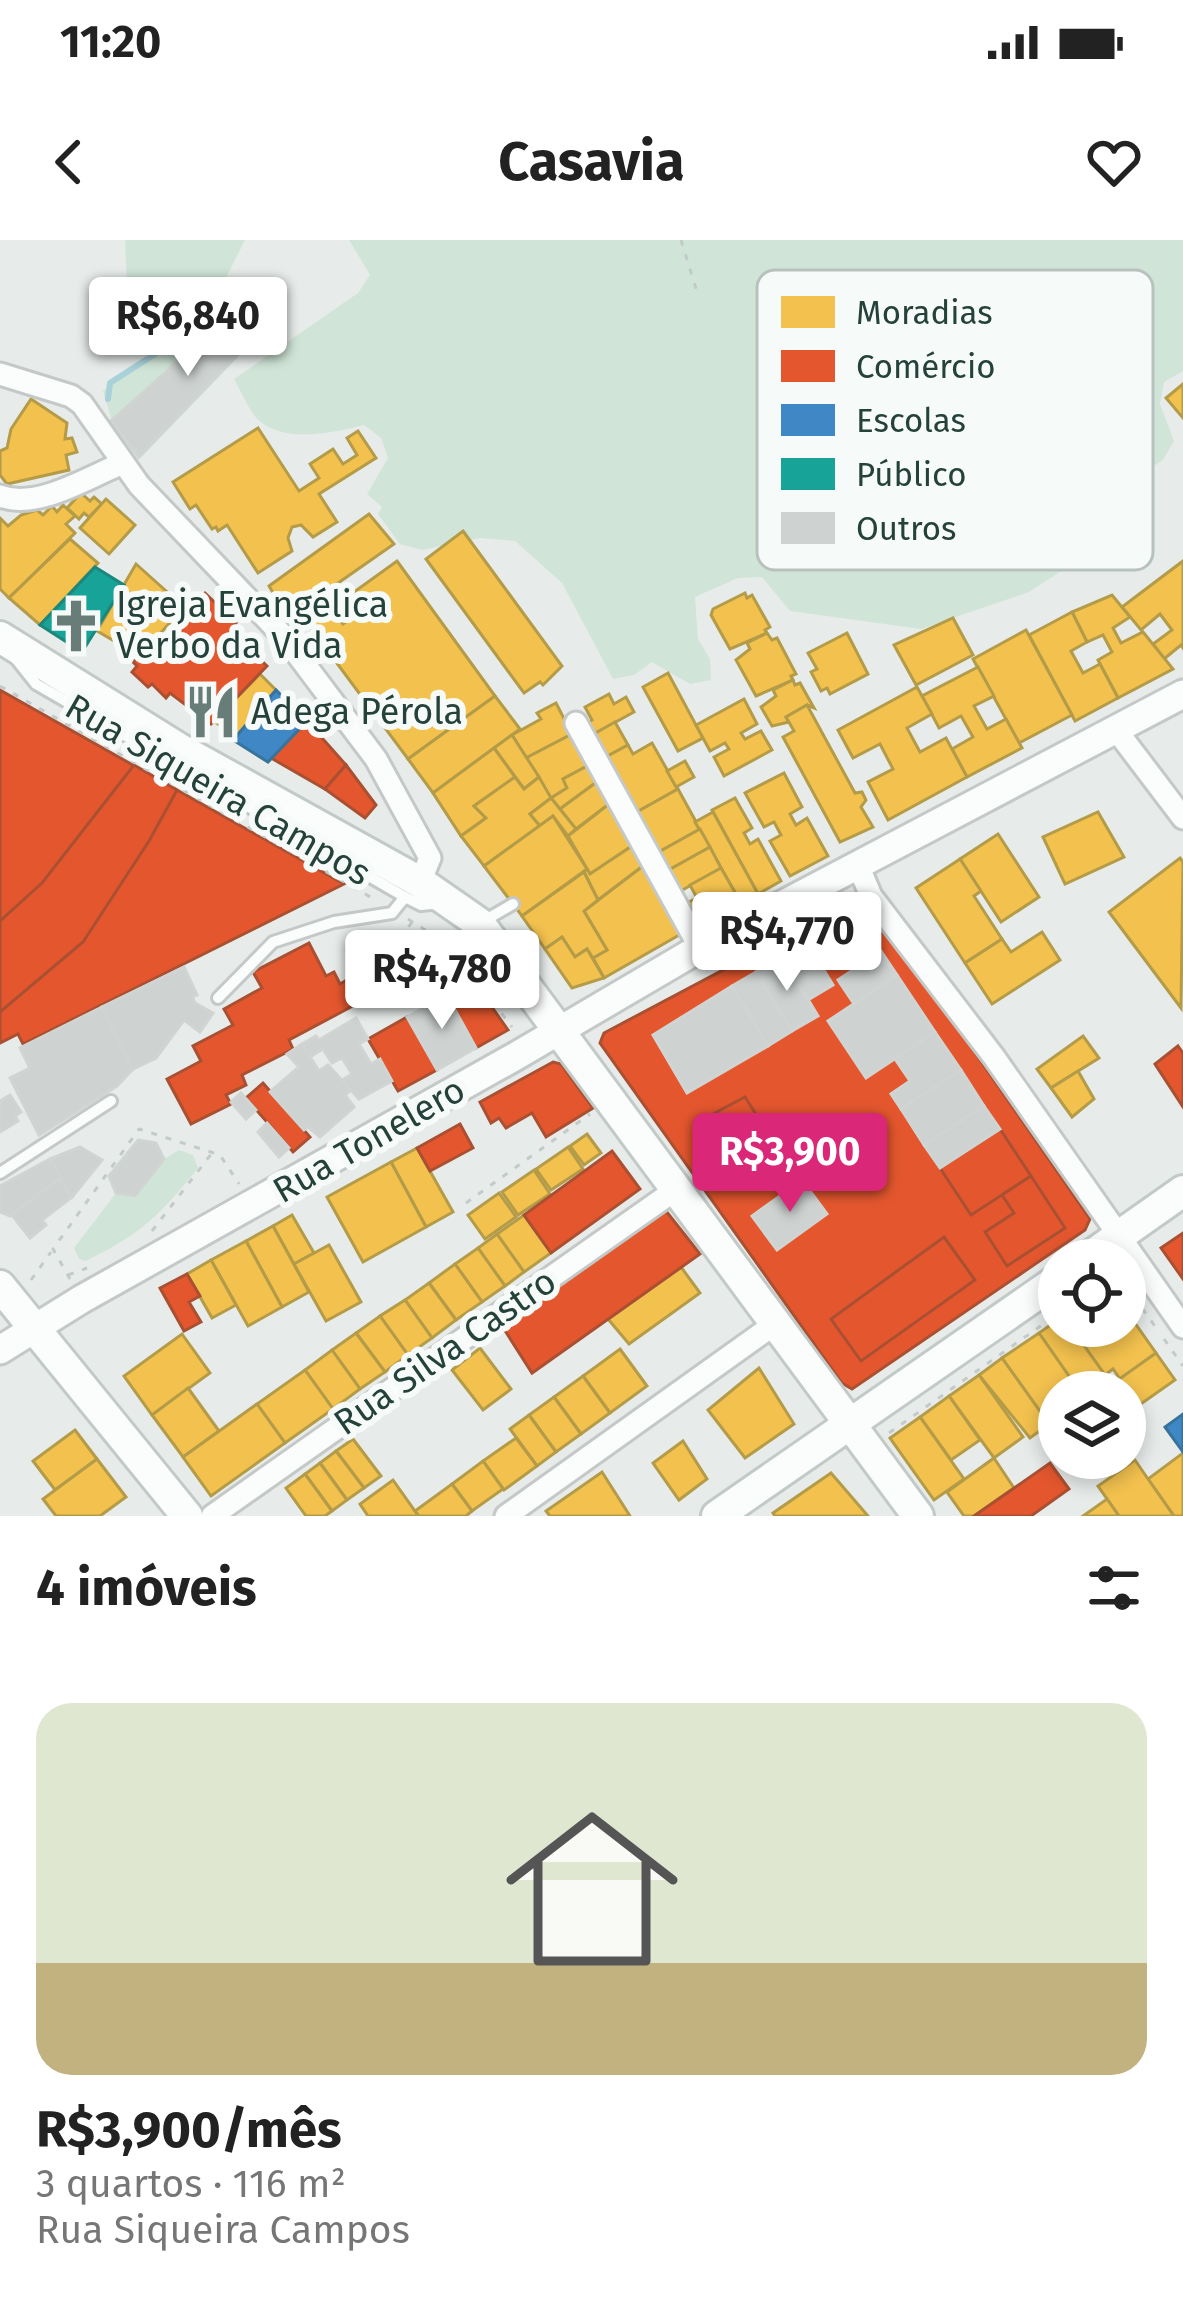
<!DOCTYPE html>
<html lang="pt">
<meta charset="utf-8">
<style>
:root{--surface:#fff;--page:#f6f6f6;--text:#222;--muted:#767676;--accent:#db2777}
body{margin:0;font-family:"Fira Sans",sans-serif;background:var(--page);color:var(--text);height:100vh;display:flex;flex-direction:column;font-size:45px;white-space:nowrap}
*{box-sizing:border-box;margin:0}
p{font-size:39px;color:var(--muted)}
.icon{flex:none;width:66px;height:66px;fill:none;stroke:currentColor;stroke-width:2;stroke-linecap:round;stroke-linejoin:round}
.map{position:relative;height:1276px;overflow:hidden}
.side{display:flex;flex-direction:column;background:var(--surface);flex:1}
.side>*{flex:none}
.fabs{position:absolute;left:1038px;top:999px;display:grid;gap:24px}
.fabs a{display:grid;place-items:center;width:108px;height:108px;border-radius:50%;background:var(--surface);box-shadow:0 6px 18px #0003;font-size:60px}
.price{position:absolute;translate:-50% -102px;padding:0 27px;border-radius:12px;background:#fff;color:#222;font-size:39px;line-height:78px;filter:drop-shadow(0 3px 6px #0008)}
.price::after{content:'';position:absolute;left:50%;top:72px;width:36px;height:27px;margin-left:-18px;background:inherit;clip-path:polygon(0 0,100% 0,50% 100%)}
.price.on{background:var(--accent);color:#fff}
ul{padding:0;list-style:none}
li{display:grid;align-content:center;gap:24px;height:636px;padding:0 36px}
li span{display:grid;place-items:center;height:372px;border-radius:36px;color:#555}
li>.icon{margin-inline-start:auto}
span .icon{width:216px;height:216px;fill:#fffc;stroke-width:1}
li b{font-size:51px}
h2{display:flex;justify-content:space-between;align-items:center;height:144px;padding:0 36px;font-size:51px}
.status{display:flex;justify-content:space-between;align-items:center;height:84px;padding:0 60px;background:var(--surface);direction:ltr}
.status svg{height:33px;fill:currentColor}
header{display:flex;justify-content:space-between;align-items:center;height:156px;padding:0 36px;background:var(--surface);font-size:54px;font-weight:700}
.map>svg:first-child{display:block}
.green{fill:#d0e5d7}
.homes{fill:#f2c14e;stroke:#b49b48;stroke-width:3}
.shops{fill:#e4572e;stroke:#aa5032;stroke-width:3}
.schools{fill:#3f88c5;stroke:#37739b;stroke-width:3}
.public{fill:#17a398;stroke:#1b867c;stroke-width:3}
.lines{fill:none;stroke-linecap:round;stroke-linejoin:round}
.stream{stroke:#a9d1da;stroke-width:6}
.building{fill:#ced3d1;stroke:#d0d5d3;stroke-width:3}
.service-casing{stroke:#c4c9c7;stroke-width:16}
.minor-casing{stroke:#c4c9c7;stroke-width:27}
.tertiary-casing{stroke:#c4c9c7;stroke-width:33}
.secondary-casing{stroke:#c2cac7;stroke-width:36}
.path{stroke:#c3cbca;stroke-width:3;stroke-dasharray:6 9;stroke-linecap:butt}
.service{stroke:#fbfcfc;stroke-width:10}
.minor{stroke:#fbfcfc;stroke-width:21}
.tertiary{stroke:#fbfcfc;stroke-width:27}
.secondary{stroke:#fbfcfc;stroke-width:30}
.labels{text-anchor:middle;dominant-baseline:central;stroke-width:12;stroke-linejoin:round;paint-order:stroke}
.poi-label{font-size:36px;fill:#24413a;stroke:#f6faf8;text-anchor:start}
.street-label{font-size:36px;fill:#24413a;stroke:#f6faf8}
.key{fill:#f6faf8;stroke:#b7c2bf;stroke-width:3}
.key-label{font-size:33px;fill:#24413a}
</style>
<div class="status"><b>11:20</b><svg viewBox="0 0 49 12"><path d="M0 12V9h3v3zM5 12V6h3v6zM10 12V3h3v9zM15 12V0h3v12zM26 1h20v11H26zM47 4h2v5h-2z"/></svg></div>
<header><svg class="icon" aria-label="back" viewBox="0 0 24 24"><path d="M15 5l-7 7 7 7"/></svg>Casavia<svg class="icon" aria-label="heart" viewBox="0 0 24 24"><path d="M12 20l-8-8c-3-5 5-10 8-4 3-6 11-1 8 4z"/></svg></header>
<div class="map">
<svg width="1183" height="1276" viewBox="0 0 1183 1276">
<rect width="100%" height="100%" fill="#e7ecea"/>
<g class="green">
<path d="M125,0H245L223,44L181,94L140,86L128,67Z"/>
<path d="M349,0H1183V131L1164,142L1160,164L1174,201L1163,220L1128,243L1145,279V300L1129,314L1107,319L1083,317L1029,352L921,389L790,371L762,337L738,338L695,357L698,399L710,419L711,440L690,444L652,422L634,435L613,439L562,343L515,301L480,298L422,310L400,304L378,274L382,267L367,254L388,218L381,198L364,185C332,193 278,206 253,174C246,163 240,150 234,139L358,53L370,35Z"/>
<path d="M245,53L279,75L127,232L103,151Z"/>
<path d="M179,910L193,915L198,928C159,976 142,993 86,1021L79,1019L74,1008L116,953L135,956L164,919Z"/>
</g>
<g class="homes">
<path d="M1183,144V178L1166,158Z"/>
<path d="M31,159L67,183L65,199L72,198L77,212L66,215L69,230L7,244L0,235V211L7,208L11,189Z"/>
<path d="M258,188L299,251L319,238L310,224L333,209L343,224L357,215L347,198L358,191L376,218L319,254L337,282L313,297L301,285L292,287L288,298L292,311L258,333L227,285L218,291L216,287L212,289L196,265L190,269L173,242Z"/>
<path d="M81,253L90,261L94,257L102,264L89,277L84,273L79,279L67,268Z"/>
<path d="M106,259L135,285L109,314L80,288Z"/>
<path d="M63,265L75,276L66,284L75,293L9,358L0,349V278L8,286L21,275L37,270L43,275L52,266L57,272Z"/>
<path d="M369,274L394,304L288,378L269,346Z"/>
<path d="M463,291L562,426L543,445L540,442L524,453L426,319Z"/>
<path d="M70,299L98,323L40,385L9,358Z"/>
<path d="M397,321L495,456L408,519L307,383L329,366L343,384L366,367L354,352Z"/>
<path d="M1183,321V408L1181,405L1164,419L1153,404L1172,390L1160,374L1141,390L1122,367Z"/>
<path d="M136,324L184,367L140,416L97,391Z"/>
<path d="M745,353L747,358L752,355L770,387L765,390L767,393L730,409L711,375L713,369Z"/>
<path d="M1112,355L1130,377L1113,388L1121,403L1143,392L1173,429L1118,458L1098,420L1112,412L1103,395L1087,402L1072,372Z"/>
<path d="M1072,372L1087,402L1071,411L1083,433L1100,424L1118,458L1075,481L1029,395Z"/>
<path d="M953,378L973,415L916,445L894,405Z"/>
<path d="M1026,390L1072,475L1019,503L973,419Z"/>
<path d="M767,393L772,400L777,398L796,434L791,436L793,440L756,456L736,420L750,409L747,403Z"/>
<path d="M847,393L868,434L830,454L827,448L821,451L811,432L817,429L808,413Z"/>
<path d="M978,427L994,456L974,466L987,489L1006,479L1022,508L967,537L952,509L973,497L961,476L939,488L922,456Z"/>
<path d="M668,433L703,498L678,511L643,447Z"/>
<path d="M260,434L276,450L236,497L214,481Z"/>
<path d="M793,440L795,445L800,443L814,468L807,465L786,477L789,482L772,486L761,467L776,456L773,450Z"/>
<path d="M917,447L932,474L907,488L920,512L946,498L967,537L888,580L868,542L893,529L880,504L853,518L838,490Z"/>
<path d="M609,454L614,464L626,457L634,472L592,495L585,484L592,480L585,467Z"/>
<path d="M495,456L520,489L433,553L408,519Z"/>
<path d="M744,459L757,484L741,493L745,499L761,491L772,510L724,536L714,517L729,509L725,503L710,511L696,485Z"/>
<path d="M556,463L572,494L526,518L512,495L541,479L537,473Z"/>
<path d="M807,465L855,553L862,552L866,560L861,567L873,587L840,602L783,497L794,491L786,477Z"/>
<path d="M615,482L628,505L604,518L592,495Z"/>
<path d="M572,494L589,525L563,539L567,548L551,558L526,518Z"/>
<path d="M512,495L539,537L524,549L494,508Z"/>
<path d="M652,503L678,549L635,573L604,518L628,505L633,514Z"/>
<path d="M494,508L515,537L474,566L486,578L461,596L433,553Z"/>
<path d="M685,521L694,537L676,547L667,531Z"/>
<path d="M589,525L598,541L560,569L551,558L567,548L563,539Z"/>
<path d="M784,533L802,567L790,574L796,585L807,578L828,616L790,636L770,601L781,595L774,582L764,587L745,553Z"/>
<path d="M515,537L524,549L539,537L551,558L530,574L540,586L484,626L461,596L486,578L474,566Z"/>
<path d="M598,541L609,564L576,589L560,569Z"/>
<path d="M678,549L700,589L657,613L635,573Z"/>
<path d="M551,558L576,589L568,596L553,576L540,586L530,574Z"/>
<path d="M735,558L752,588L744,593L750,604L758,599L781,641L758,654L712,570Z"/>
<path d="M609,564L632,606L590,634L568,596Z"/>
<path d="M713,572L758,654L741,663L695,582Z"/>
<path d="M1098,572L1124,617L1065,644L1043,597Z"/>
<path d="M553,576L587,629L522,676L484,626Z"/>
<path d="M700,589L710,607L667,631L657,613Z"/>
<path d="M998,594L1039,657L1001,682L960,619Z"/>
<path d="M632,606L643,626L598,660L584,632L587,629L590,634Z"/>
<path d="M710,607L721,628L679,652L667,631Z"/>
<path d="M1180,618L1183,622L1181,768L1109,672Z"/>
<path d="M960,619L981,651L974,656L1002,699L965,723L916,648Z"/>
<path d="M643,626L681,694L604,738L593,718L607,710L584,671Z"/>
<path d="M721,628L741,663L698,687L685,664L697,658L690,645Z"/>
<path d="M584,632L598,660L584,671L607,710L593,718L587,709L575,717L562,697L545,709L522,676Z"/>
<path d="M1042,692L1060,720L992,764L965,723L1002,699L1011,712Z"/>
<path d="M562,697L575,717L587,709L604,738L572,748L545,709Z"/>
<path d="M1083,796L1099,818L1051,848L1037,829Z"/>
<path d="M1078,831L1094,859L1072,877L1051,848Z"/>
<path d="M587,894L601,913L584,925L570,906Z"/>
<path d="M568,907L583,929L551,950L536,929Z"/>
<path d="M417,908L453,972L426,987L391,922Z"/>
<path d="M391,922L426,987L363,1022L327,957Z"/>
<path d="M534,930L550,954L518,975L502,952Z"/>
<path d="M499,953L516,977L485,999L468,975Z"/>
<path d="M292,975L314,1013L294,1024L273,986Z"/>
<path d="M524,975L551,1013L524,1032L497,994Z"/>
<path d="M273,986L309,1052L282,1067L246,1001Z"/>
<path d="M497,994L524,1032L505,1046L478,1008Z"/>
<path d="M246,1001L282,1067L248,1086L211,1020Z"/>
<path d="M329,1005L361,1062L326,1081L294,1024Z"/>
<path d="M478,1008L505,1046L482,1062L455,1024Z"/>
<path d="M211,1020L236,1065L212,1078L187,1034Z"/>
<path d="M455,1024L482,1062L456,1080L429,1043Z"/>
<path d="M681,1027L700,1053L629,1104L608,1079Z"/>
<path d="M429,1043L456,1080L432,1098L405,1060Z"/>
<path d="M405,1060L432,1098L408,1115L380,1076Z"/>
<path d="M1125,1069L1156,1113L1120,1139L1113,1129L1105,1135L1070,1086H1125Z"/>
<path d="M380,1076L408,1115L385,1132L356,1093Z"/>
<path d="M1059,1079V1086H1070L1105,1135L1080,1152L1039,1093Z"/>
<path d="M356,1093L385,1132L360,1149L332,1110Z"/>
<path d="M1039,1093L1080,1152H1059V1167L1044,1177L1002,1118Z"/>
<path d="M182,1094L210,1133L152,1175L124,1136Z"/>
<path d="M480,1108L511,1149L483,1170L452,1130Z"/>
<path d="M620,1109L647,1146L610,1173L583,1136Z"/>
<path d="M332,1110L360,1149L333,1169L305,1130Z"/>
<path d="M1156,1113L1175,1140L1125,1175V1152H1101Z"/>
<path d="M1002,1118L1049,1184L1030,1198L979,1135Z"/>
<path d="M759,1128L794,1184L745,1218L708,1170Z"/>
<path d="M305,1130L333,1169L285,1203L257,1164Z"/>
<path d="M979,1135L1023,1197L994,1218L949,1156Z"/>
<path d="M583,1136L610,1173L581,1194L554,1157Z"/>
<path d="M188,1148L219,1191L183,1217L152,1175Z"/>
<path d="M949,1156L980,1200L951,1220L920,1177Z"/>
<path d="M554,1157L581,1194L556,1212L529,1175Z"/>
<path d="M257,1164L285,1203L211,1256L183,1217Z"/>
<path d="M529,1175L556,1212L537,1226L510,1189Z"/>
<path d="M920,1177L964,1239L934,1260L890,1198Z"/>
<path d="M75,1190L97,1219L55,1250L33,1221Z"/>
<path d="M516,1198L537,1226L504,1250L483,1221Z"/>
<path d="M353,1199L381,1236L364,1248L336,1211Z"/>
<path d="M683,1201L707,1239L679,1260L653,1223Z"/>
<path d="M336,1211L364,1248L347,1260L320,1223Z"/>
<path d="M1183,1213V1276H1174L1148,1239Z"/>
<path d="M994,1218L1014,1248L974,1276H964L947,1252Z"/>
<path d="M97,1219L126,1257L100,1276H56L43,1259Z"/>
<path d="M1135,1220L1148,1239L1174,1276H1119L1098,1246Z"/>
<path d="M483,1221L503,1249L472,1271L452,1244Z"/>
<path d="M320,1223L347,1260L332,1271L305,1234Z"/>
<path d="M602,1232L630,1276H550L546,1271Z"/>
<path d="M831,1233L868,1276H775L773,1273Z"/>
<path d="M305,1234L332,1271L325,1276H306L286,1248Z"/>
<path d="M393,1240L415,1271L419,1276H368L360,1264Z"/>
<path d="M452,1244L472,1271L466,1276H419L415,1271Z"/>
<path d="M1107,1259L1119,1276H1083Z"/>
</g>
<g class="shops">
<path d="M198,353L202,356L205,353L236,383L232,388L242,398L240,400L267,426L211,484L170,453L166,458L152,444L148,447L132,432L137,426L133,422L153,402L161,409L188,382L178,373Z"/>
<path d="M0,450L177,550L344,644L23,804L18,794L0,803Z"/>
<path d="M307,481L346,525L325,549L271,518Z"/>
<path d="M134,525L177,550L149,601L83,702L0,772V681L42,643Z"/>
<path d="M346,525L376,565L365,578L325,549Z"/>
<path d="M859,658L880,675L1090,979L1085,990L852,1149L842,1143L600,803L604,793Z"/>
<path d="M309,703L326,736L334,732L340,744L352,737L364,760L289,800L293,809L242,835L246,845L226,855L231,864L191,884L167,839L201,821L193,806L233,785L224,769L262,748L253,732Z"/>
<path d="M473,740L508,790L476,808L447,755Z"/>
<path d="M407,777L437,830L398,851L368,799Z"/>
<path d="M1178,806L1183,813V867L1155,824Z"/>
<path d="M553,822L561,824L593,868L546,897L532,873L506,888L499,878L491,883L480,862Z"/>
<path d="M263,843L310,897L293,912L246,858Z"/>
<path d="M745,857L773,901L724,933L694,884Z"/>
<path d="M460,884L473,908L430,931L417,908Z"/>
<path d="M1000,889L1031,936L971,975L940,928Z"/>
<path d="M612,911L640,949L551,1013L524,975Z"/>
<path d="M1031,936L1065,988L1007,1026L985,992L1014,973L1002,955Z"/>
<path d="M666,971L700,1014L532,1133L502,1086Z"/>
<path d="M1183,993V1039L1161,1008Z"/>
<path d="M944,997L975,1040L861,1121L831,1079Z"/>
<path d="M187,1034L200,1056L189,1062L201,1082L184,1091L160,1048Z"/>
<path d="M1050,1223L1069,1249L1031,1276H974Z"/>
</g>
<g class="schools">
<path d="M276,450L307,481L268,522L233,500Z"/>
<path d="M1183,1174V1212L1165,1187Z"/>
</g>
<path class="public" d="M95,327L124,345L82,412L40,385Z"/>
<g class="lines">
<path class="stream" d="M108,159L110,143L225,69"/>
</g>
<g class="building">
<path d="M244,62L273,78L139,217L111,181Z"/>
<path d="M807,702L833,745L808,760L782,716Z"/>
<path d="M881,711L897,735L854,764L838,740Z"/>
<path d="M406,713L428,722L454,731L433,752L385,733Z"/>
<path d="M782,716L818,776L792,791L756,732Z"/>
<path d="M184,727L197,755L192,757L195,763L213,773L200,792L184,780L156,818L133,829L102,767Z"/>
<path d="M756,732L792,791L768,806L732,746Z"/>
<path d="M897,735L935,792L866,838L828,781Z"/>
<path d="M732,746L768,806L687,853L653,795Z"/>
<path d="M447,755L476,808L437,830L407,777Z"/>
<path d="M102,767L133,829L117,846L39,895L10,838L30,828L20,808Z"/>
<path d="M356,778L368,799L359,804L371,824L380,819L392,841L359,859L342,840L352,834L342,818L332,823L323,809L310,817L302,804L316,796L319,800Z"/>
<path d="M935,792L961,830L901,869L891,854L910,841L895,819Z"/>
<path d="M302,804L319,831L328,825L351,850L345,855L354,867L320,897L308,887L304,890L270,852L299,827L287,814Z"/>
<path d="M961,830L984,866L924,905L901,869Z"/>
<path d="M241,853L256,870L246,879L231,862Z"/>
<path d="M10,855L21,872L15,876L18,881L0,892V861Z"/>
<path d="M984,866L1000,889L940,928L924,905Z"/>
<path d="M267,883L289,908L279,917L258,892Z"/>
<path d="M138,900L156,903L164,919L135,956L116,953L109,936Z"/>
<path d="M80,907L102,920L72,957L50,919Z"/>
<path d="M50,919L61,937L10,976L0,972V946Z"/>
<path d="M59,939L72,957L42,980L46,985L30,998L12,975Z"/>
<path d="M802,940L827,974L777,1010L752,976Z"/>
</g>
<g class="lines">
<defs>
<g id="service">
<path d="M12,414L36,444L405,657L421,665L441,663"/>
<path d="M482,682L513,664"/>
<path d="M218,758L273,702L334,682L392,673L405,657"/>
<path d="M0,933L111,861"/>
</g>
<g id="minor">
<path d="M0,134L71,156L82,164L139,245L285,398L376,519L430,618L420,642"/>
<path d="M0,256C37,270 86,238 121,224"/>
<path d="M576,483L700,708"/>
<path d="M1117,491L1183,578"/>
<path d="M858,625L871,656L994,817L1183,1087"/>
<path d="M212,1276L678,948"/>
<path d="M506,1276L776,1083"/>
</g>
<path id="tertiary" d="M0,1110L82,1059L516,816L700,708L1183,454"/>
<g id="secondary">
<path d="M0,397L178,508L420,642L479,683L918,1276"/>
<path d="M1085,1020L1183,951"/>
<path d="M0,1046L187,1276"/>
<path d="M717,1276L1059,1039"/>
</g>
</defs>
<use href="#service" class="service-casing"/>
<use href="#minor" class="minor-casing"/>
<use href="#tertiary" class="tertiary-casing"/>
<use href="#secondary" class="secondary-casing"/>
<g class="path">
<path d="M681,0L698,55"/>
<path d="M0,446L374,659"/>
<path d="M408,679L449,705L512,787"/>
<path d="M399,703L448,723L463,720"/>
<path d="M401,748L374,737L412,682"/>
<path d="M466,963L590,874"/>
<path d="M152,991L212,913"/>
<path d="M68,1035L87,1028"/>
<path d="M70,1039L53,1009L139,889L220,915L239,944"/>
<path d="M31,1040L51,1012"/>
<path d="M1125,1044L1159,1092"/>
<path d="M1164,1099L1183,1126"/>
<path d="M889,1193L1059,1073"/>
</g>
<use href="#service" class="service"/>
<use href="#minor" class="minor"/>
<use href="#tertiary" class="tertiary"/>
<use href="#secondary" class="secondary"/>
</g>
<defs>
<symbol id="church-bare" viewBox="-9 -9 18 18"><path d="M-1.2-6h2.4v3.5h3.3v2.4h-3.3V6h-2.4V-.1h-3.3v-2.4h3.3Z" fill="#687d78" stroke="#f6faf8" stroke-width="2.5" paint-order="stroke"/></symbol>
<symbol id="restaurant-bare" viewBox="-9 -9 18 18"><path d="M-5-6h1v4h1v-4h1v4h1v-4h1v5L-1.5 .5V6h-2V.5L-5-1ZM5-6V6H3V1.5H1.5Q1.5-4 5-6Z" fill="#687d78" stroke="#f6faf8" stroke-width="2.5" paint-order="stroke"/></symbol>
</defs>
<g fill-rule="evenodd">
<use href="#church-bare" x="38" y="348" width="76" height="76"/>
<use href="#restaurant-bare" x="173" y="434" width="76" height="76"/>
</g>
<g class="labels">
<g class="poi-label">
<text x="116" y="365">Igreja Evangélica<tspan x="116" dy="41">Verbo da Vida</tspan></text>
<text x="251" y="472">Adega Pérola</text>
</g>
<g class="street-label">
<text transform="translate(218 550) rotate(30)">Rua Siqueira Campos</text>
<text transform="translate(369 900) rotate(-30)">Rua Tonelero</text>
<text transform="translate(445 1112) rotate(-35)">Rua Silva Castro</text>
</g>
</g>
<rect x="757" y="30" width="396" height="300" rx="18" class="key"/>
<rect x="781" y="56" width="54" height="32" fill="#f2c14e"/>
<rect x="781" y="110" width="54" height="32" fill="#e4572e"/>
<rect x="781" y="164" width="54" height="32" fill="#3f88c5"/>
<rect x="781" y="218" width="54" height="32" fill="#17a398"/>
<rect x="781" y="272" width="54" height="32" fill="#ced3d1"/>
<g class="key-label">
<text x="856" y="84">Moradias</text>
<text x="856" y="138">Comércio</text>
<text x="856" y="192">Escolas</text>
<text x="856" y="246">Público</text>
<text x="856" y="300">Outros</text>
</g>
</svg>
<div class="fabs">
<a><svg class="icon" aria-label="locate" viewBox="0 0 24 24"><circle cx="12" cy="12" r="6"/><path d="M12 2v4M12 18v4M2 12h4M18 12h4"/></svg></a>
<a><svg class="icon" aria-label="layers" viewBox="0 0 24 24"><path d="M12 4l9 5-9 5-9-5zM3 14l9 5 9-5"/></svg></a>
</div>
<b class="price" style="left:188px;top:139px">R$6,840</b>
<b class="price" style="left:787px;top:754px">R$4,770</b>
<b class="price" style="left:442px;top:792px">R$4,780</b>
<b class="price on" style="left:790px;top:975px">R$3,900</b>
</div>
<section class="side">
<h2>4 imóveis<svg class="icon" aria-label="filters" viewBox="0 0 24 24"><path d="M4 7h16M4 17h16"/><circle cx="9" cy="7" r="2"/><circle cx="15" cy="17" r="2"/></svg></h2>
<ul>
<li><span style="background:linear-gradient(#dfe7d0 70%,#c2b280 0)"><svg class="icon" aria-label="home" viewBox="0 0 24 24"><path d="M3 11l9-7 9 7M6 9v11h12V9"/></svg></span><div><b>R$3,900/mês</b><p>3 quartos · 116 m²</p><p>Rua Siqueira Campos</p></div></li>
</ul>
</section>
